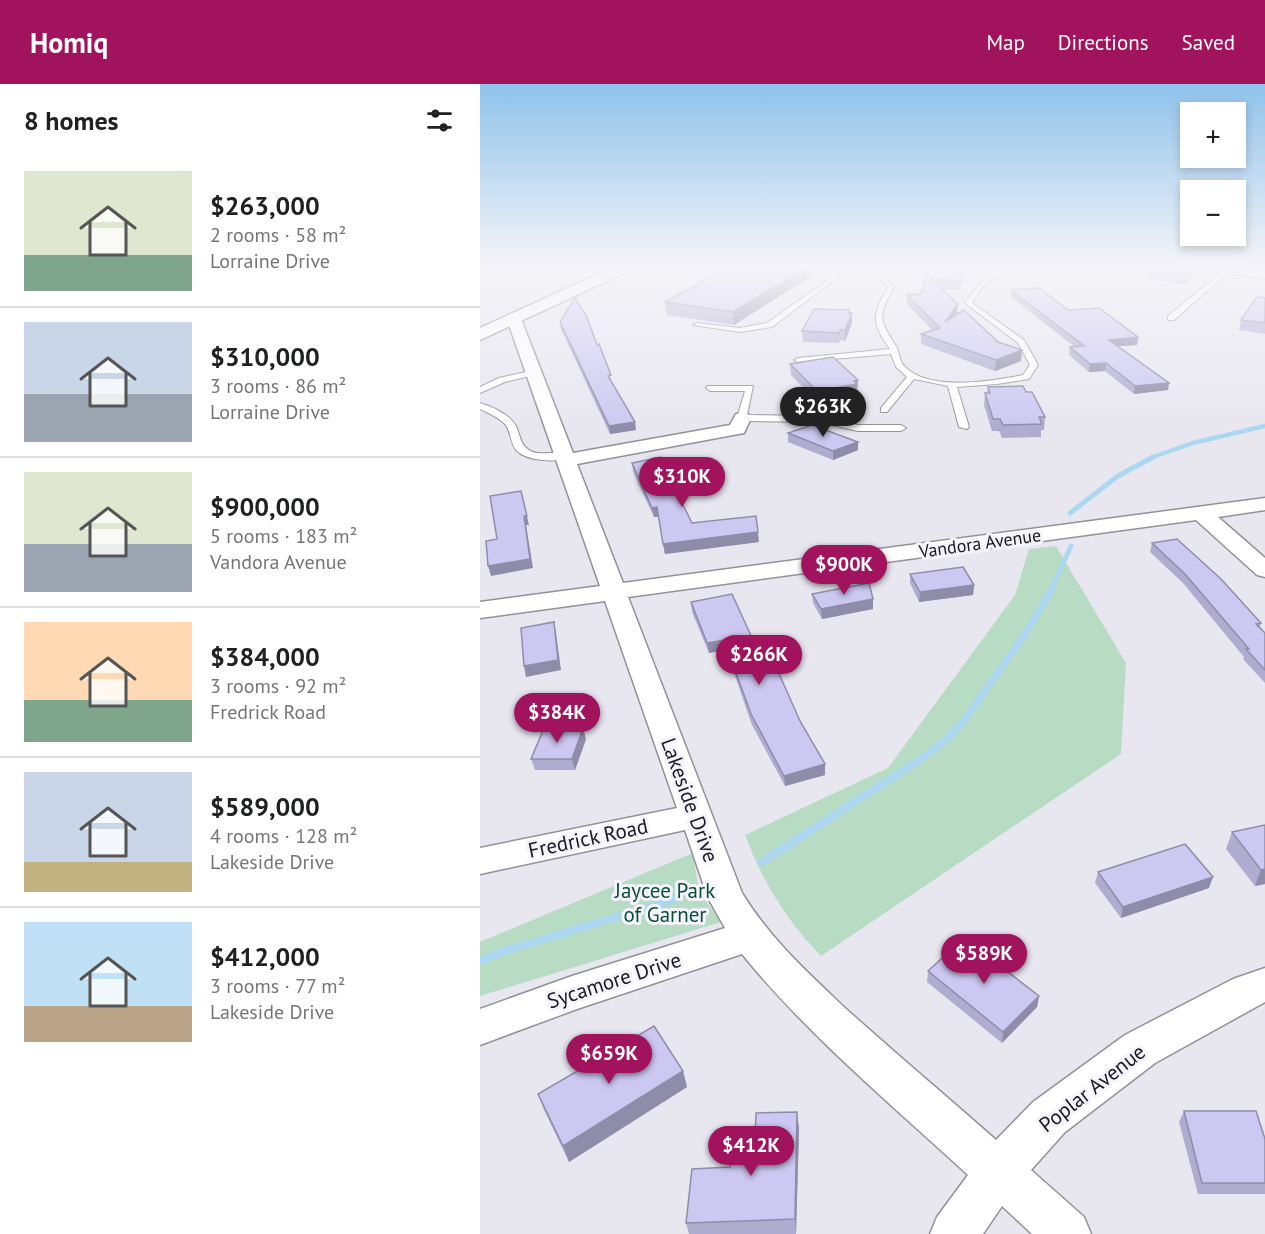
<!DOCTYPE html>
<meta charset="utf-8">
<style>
:root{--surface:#fff;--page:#f2f2f2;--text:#202124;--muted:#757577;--line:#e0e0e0;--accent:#a1145d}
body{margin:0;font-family:"PT Sans",sans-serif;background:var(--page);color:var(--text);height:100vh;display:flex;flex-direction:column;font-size:22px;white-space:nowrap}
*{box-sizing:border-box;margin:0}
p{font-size:20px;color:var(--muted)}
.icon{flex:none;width:33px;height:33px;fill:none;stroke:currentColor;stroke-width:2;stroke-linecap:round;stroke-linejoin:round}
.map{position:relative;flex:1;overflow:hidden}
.side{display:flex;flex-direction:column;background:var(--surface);width:480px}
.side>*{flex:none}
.controls{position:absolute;left:700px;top:18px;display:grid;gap:12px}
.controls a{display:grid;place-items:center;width:66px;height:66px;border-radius:0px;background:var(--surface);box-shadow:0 3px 9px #0003;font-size:30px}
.price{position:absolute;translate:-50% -51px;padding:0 14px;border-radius:21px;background:var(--accent);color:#fff;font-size:20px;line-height:39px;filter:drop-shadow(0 2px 3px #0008)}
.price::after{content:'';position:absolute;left:50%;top:36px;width:18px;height:14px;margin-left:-9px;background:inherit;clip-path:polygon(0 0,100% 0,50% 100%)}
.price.on{background:#222;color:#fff}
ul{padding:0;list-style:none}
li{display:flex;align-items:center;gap:18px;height:150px;padding:0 24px}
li+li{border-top:2px solid var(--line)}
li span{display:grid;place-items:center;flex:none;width:168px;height:120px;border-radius:0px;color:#555}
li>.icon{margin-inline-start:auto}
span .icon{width:72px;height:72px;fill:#fffc;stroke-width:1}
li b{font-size:26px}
h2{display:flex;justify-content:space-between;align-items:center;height:72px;padding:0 24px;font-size:26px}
header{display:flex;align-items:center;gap:36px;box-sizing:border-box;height:84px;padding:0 30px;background:var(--accent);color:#fff}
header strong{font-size:28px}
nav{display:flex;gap:33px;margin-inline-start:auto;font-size:21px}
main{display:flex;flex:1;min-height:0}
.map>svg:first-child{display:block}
.green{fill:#b8dbc4}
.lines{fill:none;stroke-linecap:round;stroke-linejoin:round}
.stream-far3{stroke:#abd7f0;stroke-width:4.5}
.stream-far2{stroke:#abd7f0;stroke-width:5}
.stream-far1{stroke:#abd7f0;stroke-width:7}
.stream{stroke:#abd7f0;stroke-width:8}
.service-casing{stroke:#91919a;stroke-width:2}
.minor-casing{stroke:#91919a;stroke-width:3}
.tertiary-casing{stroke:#91919a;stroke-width:3}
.service{fill:#fff;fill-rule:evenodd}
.minor{fill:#fff;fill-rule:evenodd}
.tertiary{fill:#fff;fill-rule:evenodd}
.wall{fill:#afacd0}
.shaded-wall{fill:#8f8ca9}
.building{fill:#ccc8f2;stroke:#8f8ca9;stroke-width:1.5}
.labels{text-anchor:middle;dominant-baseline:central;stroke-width:6;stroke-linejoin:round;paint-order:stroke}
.street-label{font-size:18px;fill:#1a191d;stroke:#f5f4fe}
.near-street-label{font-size:21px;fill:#1a191d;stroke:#f5f4fe}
.near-park-label{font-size:21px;fill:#085130;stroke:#f5f4fe}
</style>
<header>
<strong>Homiq</strong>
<nav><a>Map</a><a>Directions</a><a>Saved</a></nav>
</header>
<main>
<section class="side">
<h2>8 homes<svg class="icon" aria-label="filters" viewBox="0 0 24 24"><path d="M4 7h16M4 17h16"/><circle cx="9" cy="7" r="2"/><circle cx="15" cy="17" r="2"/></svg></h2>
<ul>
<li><span style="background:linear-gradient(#dfe7d0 70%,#7fa58c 0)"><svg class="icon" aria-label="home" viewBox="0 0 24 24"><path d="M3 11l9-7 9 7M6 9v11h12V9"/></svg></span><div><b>$263,000</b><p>2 rooms · 58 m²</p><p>Lorraine Drive</p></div></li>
<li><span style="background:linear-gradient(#c9d6e8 60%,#9aa5b1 0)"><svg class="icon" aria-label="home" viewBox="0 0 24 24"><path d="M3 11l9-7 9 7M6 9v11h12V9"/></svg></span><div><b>$310,000</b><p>3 rooms · 86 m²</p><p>Lorraine Drive</p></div></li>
<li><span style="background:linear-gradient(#dfe7d0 60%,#9aa5b1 0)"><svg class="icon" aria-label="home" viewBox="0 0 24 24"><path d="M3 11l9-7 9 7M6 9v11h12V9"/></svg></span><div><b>$900,000</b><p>5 rooms · 183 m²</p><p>Vandora Avenue</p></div></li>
<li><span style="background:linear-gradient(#ffd9b3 65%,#7fa58c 0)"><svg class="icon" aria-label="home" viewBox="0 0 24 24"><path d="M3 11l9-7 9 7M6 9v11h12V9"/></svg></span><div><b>$384,000</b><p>3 rooms · 92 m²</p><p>Fredrick Road</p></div></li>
<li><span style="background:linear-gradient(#c9d6e8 75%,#c2b280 0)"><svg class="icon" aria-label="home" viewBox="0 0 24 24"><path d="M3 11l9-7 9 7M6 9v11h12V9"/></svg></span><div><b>$589,000</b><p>4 rooms · 128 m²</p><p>Lakeside Drive</p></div></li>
<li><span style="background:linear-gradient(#bfe0f5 70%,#b9a48a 0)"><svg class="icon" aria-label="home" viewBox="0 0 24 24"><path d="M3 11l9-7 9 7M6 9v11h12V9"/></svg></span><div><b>$412,000</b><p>3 rooms · 77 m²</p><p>Lakeside Drive</p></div></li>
</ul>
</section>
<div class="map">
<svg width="785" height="1150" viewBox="0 0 785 1150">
<rect width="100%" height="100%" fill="#e8e7f0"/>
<g class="green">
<path d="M576,462L646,579L641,670L341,872C306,836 283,798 265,751L408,684L535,511L549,465Z"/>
<path d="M213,769L219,808L241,838L0,912V858Z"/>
</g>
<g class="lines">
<path class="stream-far3" d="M670,374L713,359L785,342"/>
<g class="stream-far2">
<path d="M590,429L638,392L673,373"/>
<path d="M570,508L591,462"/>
</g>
<path class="stream-far1" d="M439,676L465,657L483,638L545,550L571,507"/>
<g class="stream">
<path d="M282,778L441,675"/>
<path d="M0,877L21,868L193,816"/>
</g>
<defs>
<g id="service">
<path d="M337,182C346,181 353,185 358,193L292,243L260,248L213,241L217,239L260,244L287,239L352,193Z"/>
<path d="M378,182C393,181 405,192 414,203C398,232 398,234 416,262C420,269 419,277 425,283C451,308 511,297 543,291L550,281L538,259L485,219C495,205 512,182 532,182L502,203L492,219L544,256L558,281L549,295L517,300L477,303L489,343L487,345L479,343L468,302L434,295L407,328H401V324L427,293L416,283L411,270L318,278L314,276L318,274L410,265C391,238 392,232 408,203L399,193Z"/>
<path d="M748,183L753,184L694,236H688V232Z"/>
<path d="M55,286L59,288L58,290L25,298L0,309V303L19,294Z"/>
<path d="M227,302H273L267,331L339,332L378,341H421L426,344L421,347H378L339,338L262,337L257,334L265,307H230L226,304Z"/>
<path d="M0,319C13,323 29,330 36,342C40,350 40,361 49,366C61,374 79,364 90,372C78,380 46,377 36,366C30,358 31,347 25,340C18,333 8,329 0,325Z"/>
</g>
<path id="minor" d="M34,231L41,235L93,369L250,341L256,330H268L271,334L264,349L97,380L143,499L785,414V426L738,433L785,474V493L777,491L716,436L148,513L262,809C292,857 325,886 365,924C415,969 466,1012 516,1056L553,1018L645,951L753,895L785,884V918L675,979L585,1048L551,1086L604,1133L611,1150H552L522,1122L503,1150H450L457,1133L488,1091C411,1020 328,951 262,870L97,925L0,961V925L92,892L245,844L228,814L205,746L0,790V764L197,724L125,517L0,534V518L120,502L27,235Z"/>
<g id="tertiary">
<path d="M136,182H156L153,185L0,256V244Z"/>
<path d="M724,182H765L785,184V194L732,187Z"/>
</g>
</defs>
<use href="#service" class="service-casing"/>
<use href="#minor" class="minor-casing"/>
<use href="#tertiary" class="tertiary-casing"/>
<use href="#service" class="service"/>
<use href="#minor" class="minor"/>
<use href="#tertiary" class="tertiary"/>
</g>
<g class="wall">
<path d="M251,182H333V191L254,241L187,231L185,218Z"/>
<path d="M450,182H483L481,206L462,205L477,230L518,258L542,266L541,277L515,287L441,260V250L452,246L427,220V211L441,210Z"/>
<path d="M625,182H720L706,200L667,195V191L624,186Z"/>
<path d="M531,206L588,226L658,253L657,261L638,262L688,306L654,310L625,287L609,288L589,271L590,263H595L531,213Z"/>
<path d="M785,214V250L759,246L761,236Z"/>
<path d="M369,226L372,239L365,257L360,256L359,259L323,258L322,247Z"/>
<path d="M80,238L132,299L156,346L130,350L81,245Z"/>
<path d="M310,280L378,308H377V311L337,318L311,291Z"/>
<path d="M508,303L546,308L565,333L564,346H561V353L522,354L519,347H512L504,321L505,309H507Z"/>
<path d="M308,349L378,366L353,376L308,358Z"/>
<path d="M152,379L202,402L203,411H198L212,439L279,458L185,470L178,433H174L153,388Z"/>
<path d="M672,459L781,539L780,543L785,549V599L763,575L764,573L703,499L670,468Z"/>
<path d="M430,490L494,501L493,511L439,518L430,499Z"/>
<path d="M332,510L393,525L342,535L333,519Z"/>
<path d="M211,518L283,578L320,637L345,680V691L305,702L272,641L246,566L229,569L212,528Z"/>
<path d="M106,655L95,686H55L51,675Z"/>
<path d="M785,741V800L775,802L746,765L752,748Z"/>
<path d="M618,788L729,804L641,834L615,799Z"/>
<path d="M448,887L559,912L557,923L522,959L447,898Z"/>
<path d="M203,987L207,1003L89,1078L64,1026L58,1010Z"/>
<path d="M704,1027L785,1055V1110H718L699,1038Z"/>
<path d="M319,1044L316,1150H209L206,1139L250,1083L275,1054Z"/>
</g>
<g class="shaded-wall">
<path d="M329,182H333V191L254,241L253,228Z"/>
<path d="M714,182H720L706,200L708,190Z"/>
<path d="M478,220L477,230L465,238Z"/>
<path d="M369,226V236L372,229V239L365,257V246L368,229Z"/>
<path d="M658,253L657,261L628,263L629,256Z"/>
<path d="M542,266L541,277L515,287L516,276Z"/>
<path d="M626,279L625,287L609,288L610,280Z"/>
<path d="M378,296L377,311L337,318V307Z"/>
<path d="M689,299L688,306L654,310L655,302Z"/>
<path d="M155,338L156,346L130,350L129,342Z"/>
<path d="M378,358V366L353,376V367Z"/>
<path d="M202,402L203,411L195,412L194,403Z"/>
<path d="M41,407L49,441H46L53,484L11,492L8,482L44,432Z"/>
<path d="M177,423L178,433H174L172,424Z"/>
<path d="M278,448L279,458L185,470L183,460Z"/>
<path d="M494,501L493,511L439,518L440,508Z"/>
<path d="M393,515V525L342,535L341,525Z"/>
<path d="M74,538L76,549L81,586L46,593L44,582Z"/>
<path d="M244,556L246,566L229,569L227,559Z"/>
<path d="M103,644L106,655L95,686L92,675Z"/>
<path d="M345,680V691L305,702L304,692Z"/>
<path d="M785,785V800L775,802L781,786Z"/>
<path d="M733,793L729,804L641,834L643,823Z"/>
<path d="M559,912L557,923L522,959L523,948Z"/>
<path d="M203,987L207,1003L89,1078L83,1062Z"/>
<path d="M317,1028L319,1044L316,1150L315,1135Z"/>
</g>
<g class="building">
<path d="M251,182H329L253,228L185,218Z"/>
<path d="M450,182H483L482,197L451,195L478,220L465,238L484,226L518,258L542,266L516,276L441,250L460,244L427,211L441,210Z"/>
<path d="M666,182H714L708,190L668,186L671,182Z"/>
<path d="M559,204L588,226L619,224L658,253L629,256L689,299L655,302L626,279L610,280L590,263L604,262L531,206Z"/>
<path d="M777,213L785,214V239L761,236Z"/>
<path d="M95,214L107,233L117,261L119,260L131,291L128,292L155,338L129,342L80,238Z"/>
<path d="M334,225L369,226L368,229H372L365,246H360L359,249L322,247Z"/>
<path d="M353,273L378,296L374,297L377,300L337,307L310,280Z"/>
<path d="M543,302L546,308H552L565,333H559L562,340L523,341L520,335H513L505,309H510L508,303Z"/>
<path d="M332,341L378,358L353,367L308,349Z"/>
<path d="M181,373L202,402L194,403L212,439L276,432L278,448L183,460L177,423L172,424L152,379Z"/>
<path d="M41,407L47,432H44L50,475L8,482L6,457L17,455L10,412Z"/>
<path d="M697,455L741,495L781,539L776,540L785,549V586L766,565H769L705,490L672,459Z"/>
<path d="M483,483L494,501L440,508L430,490Z"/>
<path d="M389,499L393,515L341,525L332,510Z"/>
<path d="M252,510L283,578L293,576L320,637L345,680L304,692L271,630L244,556L227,559L211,518Z"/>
<path d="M74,538L78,576L44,582L41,544Z"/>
<path d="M64,644H103L92,675H51Z"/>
<path d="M785,741V785L781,786L752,748Z"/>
<path d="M705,760L733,793L643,823L618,788Z"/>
<path d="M484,854L559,912L523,948L448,887Z"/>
<path d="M174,942L203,987L83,1062L58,1010Z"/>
<path d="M704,1027H776L785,1055V1099H722Z"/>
<path d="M317,1028L315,1135L206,1139L212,1085L250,1083L252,1055L275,1054L276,1029Z"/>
</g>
<linearGradient id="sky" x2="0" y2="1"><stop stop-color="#8fc2eb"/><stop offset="0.53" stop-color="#f5f4f8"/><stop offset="1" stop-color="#f5f4f8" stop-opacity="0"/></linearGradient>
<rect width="785" height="343" fill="url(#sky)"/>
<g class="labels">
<g class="street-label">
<text transform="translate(500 459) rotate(-8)">Vandora Avenue</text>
</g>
<g class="near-street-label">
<text transform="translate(210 716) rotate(70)">Lakeside Drive</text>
<text transform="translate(108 754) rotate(-12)">Fredrick Road</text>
<text transform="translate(134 896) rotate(-18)">Sycamore Drive</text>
<text transform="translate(612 1004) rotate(-38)">Poplar Avenue</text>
</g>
<g class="near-park-label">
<text x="185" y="806">Jaycee Park<tspan x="185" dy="24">of Garner</tspan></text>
</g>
</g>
</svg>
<div class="controls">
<a>+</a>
<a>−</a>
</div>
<b class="price on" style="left:343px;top:354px">$263K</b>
<b class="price" style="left:202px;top:424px">$310K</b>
<b class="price" style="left:364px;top:512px">$900K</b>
<b class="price" style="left:279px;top:602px">$266K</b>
<b class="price" style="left:77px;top:660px">$384K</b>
<b class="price" style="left:504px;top:901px">$589K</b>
<b class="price" style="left:129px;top:1001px">$659K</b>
<b class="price" style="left:271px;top:1093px">$412K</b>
</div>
</main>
